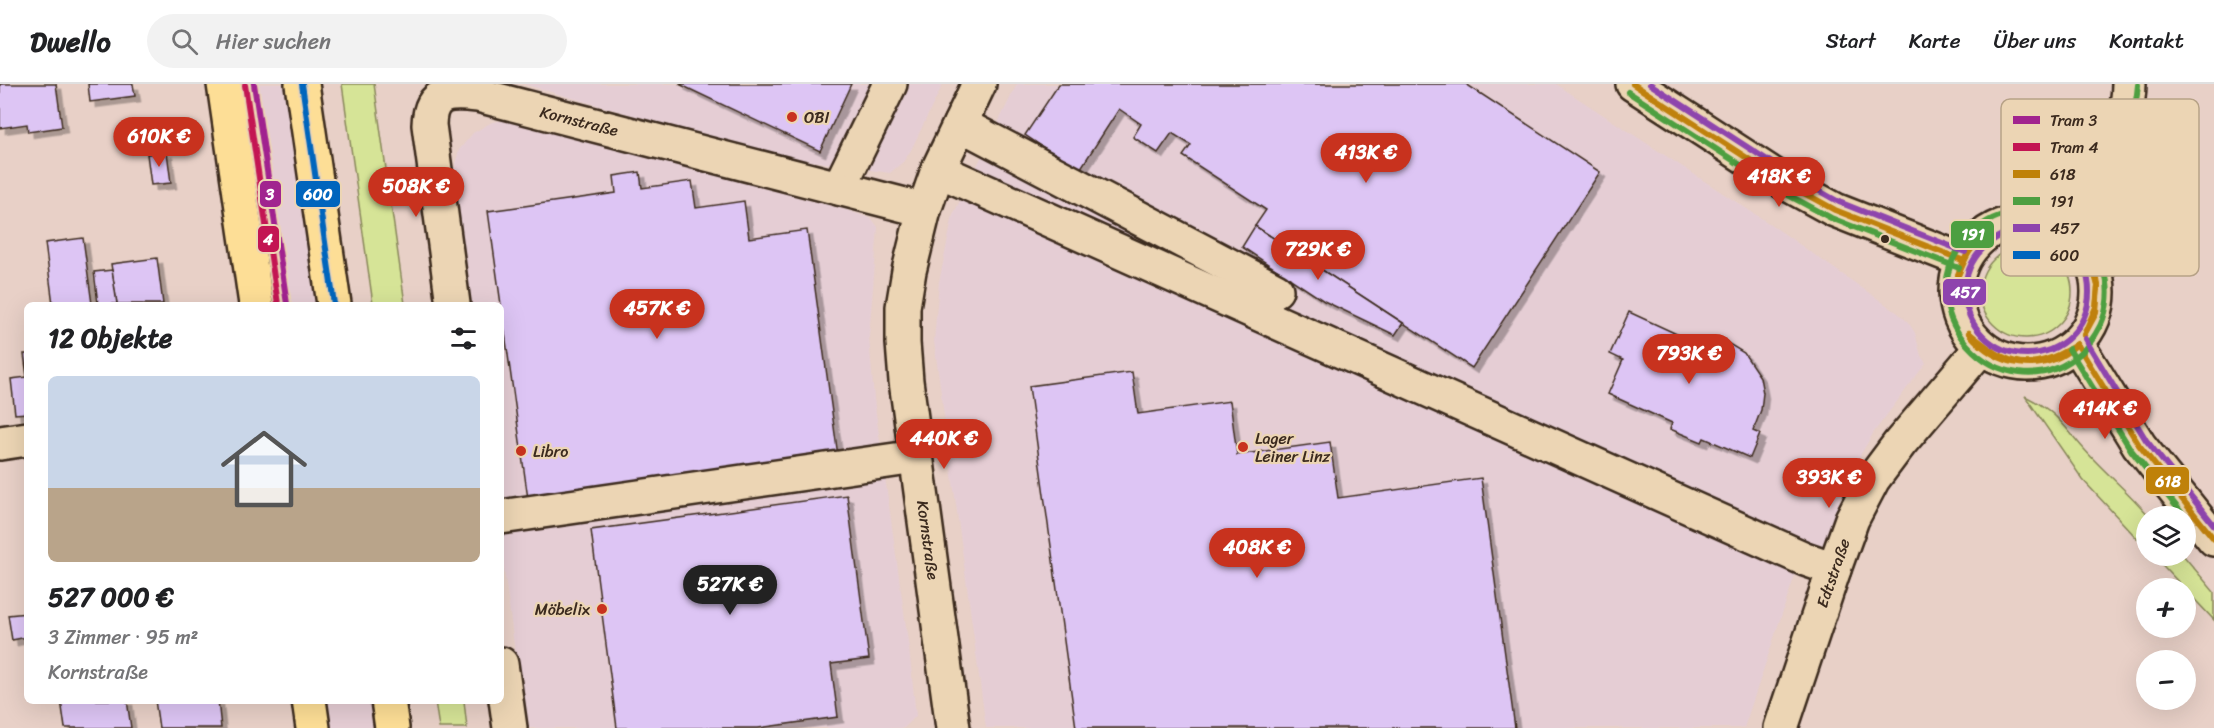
<!DOCTYPE html>
<html lang="de">
<meta charset="utf-8">
<style>
:root{--surface:#fff;--page:#f2f2f2;--text:#202124;--muted:#757577;--line:#e0e0e0;--accent:#c8321e}
body{margin:0;font-family:Sriracha,sans-serif;background:var(--page);color:var(--text);height:100vh;display:flex;flex-direction:column;font-size:22px;white-space:nowrap}
*{box-sizing:border-box;margin:0}
p{font-size:20px;color:var(--muted)}
.icon{flex:none;width:33px;height:33px;fill:none;stroke:currentColor;stroke-width:2;stroke-linecap:round;stroke-linejoin:round}
.map{position:relative;flex:1;overflow:hidden}
.details{position:absolute;left:24px;top:218px;width:480px;height:402px;display:flex;flex-direction:column;background:var(--surface);border-radius:9px;box-shadow:0 6px 24px #0002}
.details>*{flex:none}
.buttons{position:absolute;left:2136px;top:422px;display:grid;gap:12px}
.buttons a{display:grid;place-items:center;width:60px;height:60px;border-radius:50%;background:var(--surface);box-shadow:0 6px 24px #0002;font-size:30px}
.price{position:absolute;translate:-50% -51px;padding:0 14px;border-radius:21px;background:var(--accent);color:#fff;font-size:20px;line-height:39px;filter:drop-shadow(0 2px 3px #0008)}
.price::after{content:'';position:absolute;left:50%;top:36px;width:18px;height:14px;margin-left:-9px;background:inherit;clip-path:polygon(0 0,100% 0,50% 100%)}
.price.selected{background:#222;color:#fff}
ul{padding:0;list-style:none}
li{display:grid;align-content:center;gap:12px;height:318px;padding:0 24px}
li+li{border-top:2px solid var(--line)}
li span{display:grid;place-items:center;height:186px;border-radius:9px;color:#555}
li>.icon{margin-inline-start:auto}
span .icon{width:108px;height:108px;fill:#fffc;stroke-width:1}
li b{font-size:26px}
h2{display:flex;justify-content:space-between;align-items:center;height:72px;padding:0 24px;font-size:26px}
header{display:flex;align-items:center;gap:36px;box-sizing:border-box;height:84px;padding:0 30px;background:var(--surface);border-bottom:2px solid var(--line)}
header strong{font-size:28px}
nav{display:flex;gap:33px;margin-inline-start:auto;font-size:21px}
.search{width:420px;height:54px;background:var(--page);display:flex;align-items:center;gap:15px;box-sizing:border-box;padding:0 21px;border-radius:33px;color:var(--muted);font-size:22px}
.map>svg:first-child{display:block}
.built{fill:#e5cdd4}
.green{fill:#d6e497;stroke:#88875a;stroke-width:1.5}
.building{fill:#ddc5f4;stroke:#3b2a1e;stroke-width:1.5;filter:url(#shadow)}
.lines{fill:none;stroke-linecap:round;stroke-linejoin:round}
.minor-casing{stroke:#3b2a1e;stroke-width:38}
.major-casing{stroke:#3b2a1e;stroke-width:38}
.minor{stroke:#ecd5b4;stroke-width:33}
.major{stroke:#fdde96;stroke-width:33}
.bus-1-casing{stroke:#ecd5b4;stroke-width:10}
.bus-2-casing{stroke:#ecd5b4;stroke-width:10}
.bus-3-casing{stroke:#ecd5b4;stroke-width:10}
.bus-4-casing{stroke:#ecd5b4;stroke-width:10}
.bus-1{stroke:#bf8109;stroke-width:6}
.bus-2{stroke:#4d9f41;stroke-width:6}
.bus-3{stroke:#8e44ad;stroke-width:6}
.bus-4{stroke:#0065bd;stroke-width:6}
.tram-1-casing{stroke:#ecd5b4;stroke-width:10}
.tram-2-casing{stroke:#ecd5b4;stroke-width:10}
.tram-1{stroke:#a1248f;stroke-width:6}
.tram-2{stroke:#c31553;stroke-width:6}
.poi-dot{fill:#c8321e;stroke:#ecd5b4;stroke-width:2}
.bus-dot{fill:#3b2a1e;stroke:#ecd5b4;stroke-width:2}
.labels{text-anchor:middle;dominant-baseline:central;stroke-width:4.5;stroke-linejoin:round;paint-order:stroke}
.poi-label{font-size:16px;fill:#3b2a1e;stroke:#ecd5b4;text-anchor:start}
.street-label{font-size:16px;fill:#3b2a1e;stroke:#ecd5b4}
.key{fill:#ecd5b4;stroke:#b7a287;stroke-width:1.5}
.key-label{font-size:16px;fill:#3b2a1e}
.line-badge{stroke:#ecd5b4;stroke-width:2}
.badge-label{font-size:16px;text-anchor:middle;font-weight:bold;fill:#fff}
</style>
<header>
<strong>Dwello</strong>
<div class="search"><svg class="icon" aria-label="search" viewBox="0 0 24 24"><circle cx="10" cy="10" r="6"/><path d="M15 15l6 6"/></svg>Hier suchen</div>
<nav><a>Start</a><a>Karte</a><a>Über uns</a><a>Kontakt</a></nav>
</header>
<div class="map">
<svg width="2214" height="644" viewBox="0 0 2214 644">
<defs>
<filter id="shadow"><feDropShadow dx="5.5" dy="5.5" stdDeviation="0" flood-color="#0004"/></filter>
</defs>
<rect width="100%" height="100%" fill="#e8d0c7"/>
<filter id="ink" filterUnits="userSpaceOnUse"><feTurbulence type="fractalNoise" baseFrequency=".0167" numOctaves="2"/><feDisplacementMap in="SourceGraphic" scale="12" xChannelSelector="R" yChannelSelector="G"/><feConvolveMatrix kernelMatrix="1 2 1 2 8 2 1 2 1" color-interpolation-filters="sRGB"/></filter>
<g filter="url(#ink)">
<g class="built">
<path d="M238,0H287L319,220H270Z"/>
<path d="M523,0H943L911,66L904,77L890,89L772,71Z"/>
<path d="M1017,0H1556L1773,142L1898,229L1908,238L1915,249L1921,272L1926,279L1874,348L1861,370L1840,415L1824,463L1798,482L1744,644H986L934,257L939,198L953,131Z"/>
<path d="M506,36L847,126L872,135L878,143L869,252L874,315L909,564L916,632L904,644H525L501,462V220H469L453,89L459,66L473,49L492,38Z"/>
<path d="M323,617H373L377,644H327Z"/>
</g>
<g class="green">
<path d="M342,0H374L405,220H373Z"/>
<circle cx="2026" cy="208" r="46"/>
<path d="M2025,312C2057,328 2062,340 2084,365C2104,388 2129,408 2149,432H2146V464L2083,396Z"/>
<path d="M2153,471H2183L2214,508V536Z"/>
<path d="M435,617H464L467,644H439Z"/>
</g>
<g class="building">
<path d="M0,0H56L62,43L28,48L27,40L0,44Z"/>
<path d="M88,0H133L135,12L90,18Z"/>
<path d="M679,0H851L820,67Z"/>
<path d="M1059,0H1466L1600,88L1472,284L1255,142L1266,126L1183,72L1191,61L1172,49L1158,69L1133,53L1141,40L1119,25L1079,87L1025,51Z"/>
<path d="M167,68L171,99L151,101L147,70Z"/>
<path d="M640,88L642,104L692,97L696,124L744,117L749,154L807,146L838,372L528,415L488,127L616,109L614,92Z"/>
<path d="M1255,142L1403,239L1395,251L1324,217L1242,163Z"/>
<path d="M83,154L92,220H53L45,159Z"/>
<path d="M157,174L163,220H117L111,180Z"/>
<path d="M112,186L117,220H98L94,188Z"/>
<path d="M1629,228L1720,270L1726,258L1744,269L1760,293L1763,309L1761,326L1753,347L1760,350L1750,374L1704,354L1702,358L1670,345L1672,339L1608,310L1623,276L1610,270Z"/>
<path d="M24,270H27V295V293Z"/>
<path d="M1132,288L1138,330L1230,317L1237,371L1330,358L1338,414L1481,394L1515,644H1076L1029,302Z"/>
<path d="M27,293V329L15,330L11,295Z"/>
<path d="M847,411L869,575L831,580L838,633L758,644H617L591,446Z"/>
<path d="M27,529V553L12,556L8,531Z"/>
<path d="M61,616H127L131,644H65Z"/>
<path d="M155,616H218L221,644H159Z"/>
</g>
<g class="lines">
<defs>
<g id="minor">
<path d="M1633,0L1784,98L1835,126L1962,176"/>
<path d="M960,40L1276,206"/>
<path d="M938,86L1805,475L1834,485"/>
<path d="M839,104L890,0"/>
<circle cx="2027" cy="208" r="71"/>
<path d="M2067,148C2095,103 2128,55 2129,0"/>
<path d="M453,220L429,41C430,7 450,8 478,11L924,126"/>
<path d="M2077,260L2139,361L2214,455"/>
<path d="M0,359L27,355"/>
<path d="M501,433L916,373"/>
<path d="M501,580L510,644"/>
<path d="M953,644L906,297L903,259V223L909,187L924,126L938,86L979,0"/>
<path d="M1781,644L1834,485L1852,435L1873,395L1900,359L1981,264"/>
</g>
<g id="major">
<path d="M224,0L256,220"/>
<path d="M302,0L334,220"/>
<path d="M309,616L313,644"/>
<path d="M388,616L392,644"/>
</g>
</defs>
<use href="#minor" class="minor-casing"/>
<use href="#major" class="major-casing"/>
<use href="#minor" class="minor"/>
<use href="#major" class="major"/>
<defs>
<g id="bus-1">
<path d="M1633,0L1784,98L1835,126L1962,176"/>
<path d="M2077,158C2089,170 2097,185 2098,202"/>
<path d="M2077,158L2090,174L2098,202"/>
<path d="M1958,191C1964,173 1974,158 1989,148"/>
<path d="M1958,191L1969,167L1989,148"/>
<path d="M1969,249C2010,283 2028,290 2076,261"/>
<path d="M1969,249C1997,283 2042,292 2076,261"/>
<path d="M2084,251L2096,223L2098,202"/>
<path d="M2084,251L2096,229L2098,202"/>
<path d="M2077,260L2139,361L2214,455"/>
</g>
<g id="bus-2">
<path d="M1628,8L1779,106L1831,134L1959,184"/>
<path d="M2075,153C2105,105 2133,59 2138,1"/>
<path d="M2069,265L2131,366L2184,432"/>
<path d="M2082,268C2002,339 1891,219 1977,145C1992,132 2012,127 2032,128C2084,131 2121,184 2103,235C2099,247 2092,256 2084,266"/>
</g>
<g id="bus-3">
<path d="M1650,0L1789,90L1839,118L1965,168"/>
<circle cx="2027" cy="208" r="62"/>
<path d="M2085,255L2146,356L2214,441"/>
</g>
<path id="bus-4" d="M302,0L334,220"/>
</defs>
<use href="#bus-1" class="bus-1-casing"/>
<use href="#bus-2" class="bus-2-casing"/>
<use href="#bus-3" class="bus-3-casing"/>
<use href="#bus-4" class="bus-4-casing"/>
<use href="#bus-1" class="bus-1"/>
<use href="#bus-2" class="bus-2"/>
<use href="#bus-3" class="bus-3"/>
<use href="#bus-4" class="bus-4"/>
<defs>
<path id="tram-1" d="M254,0L287,220"/>
<path id="tram-2" d="M245,1L278,220"/>
</defs>
<use href="#tram-1" class="tram-1-casing"/>
<use href="#tram-2" class="tram-2-casing"/>
<use href="#tram-1" class="tram-1"/>
<use href="#tram-2" class="tram-2"/>
</g>
</g>
<g class="poi-dot">
<circle cx="792" cy="33" r="6"/>
<circle cx="1243" cy="363" r="6"/>
<circle cx="521" cy="367" r="6"/>
<circle cx="602" cy="525" r="6"/>
</g>
<circle class="bus-dot" cx="1885" cy="155" r="5"/>
<g class="labels">
<g class="poi-label">
<text x="804" y="33">OBI</text>
<text x="1255" y="354">Lager<tspan x="1255" dy="18">Leiner Linz</tspan></text>
<text x="533" y="367">Libro</text>
<text x="590" y="525" text-anchor="end">Möbelix</text>
</g>
<g class="street-label">
<text transform="translate(579 37) rotate(14)">Kornstraße</text>
<text transform="translate(928 456) rotate(82)">Kornstraße</text>
<text transform="translate(1833 489) rotate(-71)">Edtstraße</text>
</g>
</g>
<rect x="2001" y="15" width="198" height="177" rx="9" class="key"/>
<rect x="2013" y="32" width="27" height="8" fill="#a1248f"/>
<rect x="2013" y="59" width="27" height="8" fill="#c31553"/>
<rect x="2013" y="86" width="27" height="8" fill="#bf8109"/>
<rect x="2013" y="113" width="27" height="8" fill="#4d9f41"/>
<rect x="2013" y="140" width="27" height="8" fill="#8e44ad"/>
<rect x="2013" y="167" width="27" height="8" fill="#0065bd"/>
<g class="key-label">
<text x="2050" y="42">Tram 3</text>
<text x="2050" y="69">Tram 4</text>
<text x="2050" y="96">618</text>
<text x="2050" y="123">191</text>
<text x="2050" y="150">457</text>
<text x="2050" y="177">600</text>
</g>
<g class="line-badge">
<rect x="259" y="96" width="23" height="28" rx="6" fill="#a1248f"/>
<rect x="295" y="96" width="46" height="28" rx="6" fill="#0065bd"/>
<rect x="1950" y="136" width="45" height="29" rx="6" fill="#4d9f41"/>
<rect x="257" y="141" width="23" height="28" rx="6" fill="#c31553"/>
<rect x="1942" y="194" width="45" height="28" rx="6" fill="#8e44ad"/>
<rect x="2145" y="382" width="45" height="29" rx="6" fill="#bf8109"/>
</g>
<g class="badge-label">
<text x="270" y="116">3</text>
<text x="318" y="116">600</text>
<text x="1973" y="156">191</text>
<text x="268" y="161">4</text>
<text x="1965" y="214">457</text>
<text x="2168" y="403">618</text>
</g>
</svg>
<div class="buttons">
<a><svg class="icon" aria-label="layers" viewBox="0 0 24 24"><path d="M12 4l9 5-9 5-9-5zM3 14l9 5 9-5"/></svg></a>
<a>+</a>
<a>−</a>
</div>
<b class="price" style="left:159px;top:84px">610K €</b>
<b class="price" style="left:1366px;top:100px">413K €</b>
<b class="price" style="left:1779px;top:124px">418K €</b>
<b class="price" style="left:416px;top:134px">508K €</b>
<b class="price" style="left:1318px;top:197px">729K €</b>
<b class="price" style="left:657px;top:256px">457K €</b>
<b class="price" style="left:1689px;top:301px">793K €</b>
<b class="price" style="left:2105px;top:356px">414K €</b>
<b class="price" style="left:944px;top:386px">440K €</b>
<b class="price" style="left:1829px;top:425px">393K €</b>
<b class="price" style="left:1257px;top:495px">408K €</b>
<b class="price selected" style="left:730px;top:532px">527K €</b>
<section class="details">
<h2>12 Objekte<svg class="icon" aria-label="filters" viewBox="0 0 24 24"><path d="M4 7h16M4 17h16"/><circle cx="9" cy="7" r="2"/><circle cx="15" cy="17" r="2"/></svg></h2>
<ul>
<li><span style="background:linear-gradient(#c9d6e8 60%,#b9a48a 0)"><svg class="icon" aria-label="home" viewBox="0 0 24 24"><path d="M3 11l9-7 9 7M6 9v11h12V9"/></svg></span><div><b>527 000 €</b><p>3 Zimmer · 95 m²</p><p>Kornstraße</p></div></li>
</ul>
</section>
</div>
